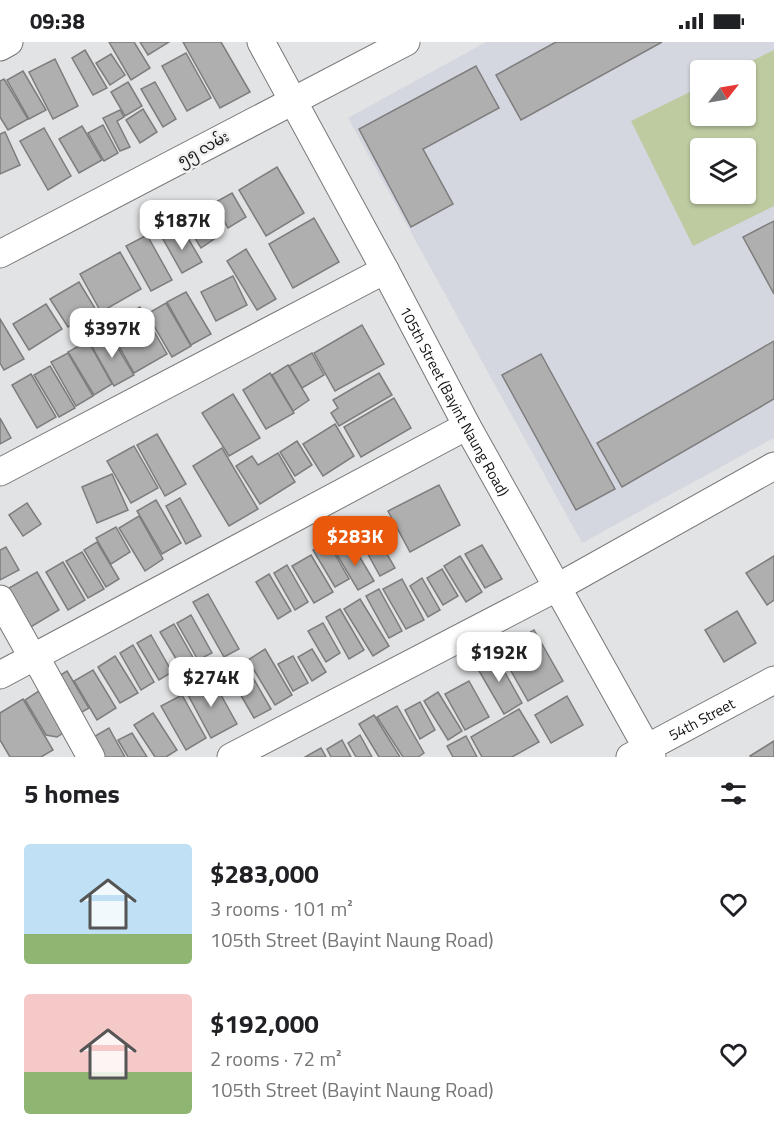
<!DOCTYPE html>
<meta charset="utf-8">
<style>
:root{--surface:#fff;--page:#f6f6f6;--text:#202124;--muted:#757577;--accent:#ea580c}
body{margin:0;font-family:"Titillium Web","Noto Sans Myanmar",sans-serif;background:var(--page);color:var(--text);height:100vh;display:flex;flex-direction:column;font-size:22px;white-space:nowrap}
*{box-sizing:border-box;margin:0}
p{font-size:20px;color:var(--muted)}
.icon{flex:none;width:33px;height:33px;fill:none;stroke:currentColor;stroke-width:2;stroke-linecap:round;stroke-linejoin:round}
.map{position:relative;height:715px;overflow:hidden}
.side{display:flex;flex-direction:column;background:var(--surface);flex:1}
.side>*{flex:none}
.needle{width:39px;rotate:59deg}
.buttons{position:absolute;left:690px;top:18px;display:grid;gap:12px}
.buttons a{display:grid;place-items:center;width:66px;height:66px;border-radius:6px;background:var(--surface);box-shadow:0 2px 4px #0004;font-size:30px}
.price{position:absolute;translate:-50% -51px;padding:0 14px;border-radius:12px;background:#fff;color:#222;font-size:20px;line-height:39px;filter:drop-shadow(0 2px 3px #0008)}
.price::after{content:'';position:absolute;left:50%;top:36px;width:18px;height:14px;margin-left:-9px;background:inherit;clip-path:polygon(0 0,100% 0,50% 100%)}
.price.selected{background:var(--accent);color:#fff}
ul{padding:0;list-style:none}
li{display:flex;align-items:center;gap:18px;height:150px;padding:0 24px}
li span{display:grid;place-items:center;flex:none;width:168px;height:120px;border-radius:6px;color:#555}
li>.icon{margin-inline-start:auto}
span .icon{width:72px;height:72px;fill:#fffc;stroke-width:1}
li b{font-size:26px}
h2{display:flex;justify-content:space-between;align-items:center;height:72px;padding:0 24px;font-size:26px}
.status{display:flex;justify-content:space-between;align-items:center;height:42px;padding:0 30px;background:var(--surface);direction:ltr}
.status svg{height:16px;fill:currentColor}
.map>svg:first-child{display:block}
.built{fill:#d4d7df;fill-rule:evenodd}
.green{fill:#becba1;fill-rule:evenodd}
.building{fill:#b0afb0;stroke:#7e7d7e;stroke-width:1.5}
.lines{fill:none;stroke-linecap:round;stroke-linejoin:round}
.minor-casing{stroke:#777778;stroke-width:29}
.minor{stroke:#fff;stroke-width:27}
.labels{text-anchor:middle;dominant-baseline:central;stroke-width:5;stroke-linejoin:round;paint-order:stroke}
.street-label{font-size:15px;fill:#111212;stroke:#f0f0f1}
</style>
<div class="status"><b>09:38</b><svg viewBox="0 0 49 12"><path d="M0 12V9h3v3zM5 12V6h3v6zM10 12V3h3v9zM15 12V0h3v12zM26 1h20v11H26zM47 4h2v5h-2z"/></svg></div>
<div class="map">
<svg width="774" height="715" viewBox="0 0 774 715">
<rect width="100%" height="100%" fill="#e2e3e4"/>
<path class="built" d="M486,0H774V396L582,501L348,76ZM700,28H746V74H700ZM700,106H746V152H700Z"/>
<path class="green" d="M774,8V164L693,204L631,79L700,45V74H746V28H733ZM700,106H746V152H700Z"/>
<g class="building">
<path d="M109,0H134L150,26L131,38Z"/>
<path d="M140,0H169L148,13Z"/>
<path d="M183,0H221L250,50L220,66Z"/>
<path d="M556,0H662L521,78L496,33Z"/>
<path d="M85,8L107,46L93,53L72,16Z"/>
<path d="M186,11L211,56L187,69L162,24Z"/>
<path d="M111,12L125,33L110,43L96,21Z"/>
<path d="M55,17L78,64L53,77L29,30Z"/>
<path d="M476,24L499,66L423,107L453,162L411,185L359,87Z"/>
<path d="M23,29L46,68L29,77L7,38Z"/>
<path d="M4,37L28,77L8,88L0,75V39Z"/>
<path d="M128,40L142,64L125,74L111,50Z"/>
<path d="M155,40L176,77L163,85L141,47Z"/>
<path d="M143,67L157,90L140,101L126,78Z"/>
<path d="M120,68L124,75L117,79L130,105L120,109L103,76Z"/>
<path d="M103,83L118,111L104,119L88,91Z"/>
<path d="M82,84L102,118L79,131L59,97Z"/>
<path d="M44,86L71,134L48,148L20,99Z"/>
<path d="M5,90L20,123L0,132V92Z"/>
<path d="M277,125L304,171L266,194L239,148Z"/>
<path d="M232,151L246,175L228,186L214,161Z"/>
<path d="M199,165L217,195L201,206L182,175Z"/>
<path d="M314,176L339,220L293,246L269,202Z"/>
<path d="M774,179V252L743,195Z"/>
<path d="M182,186L202,220L182,231L163,197Z"/>
<path d="M147,193L172,238L151,249L126,204Z"/>
<path d="M246,207L276,257L257,268L227,219Z"/>
<path d="M120,210L141,247L101,270L80,232Z"/>
<path d="M233,234L247,263L216,279L201,250Z"/>
<path d="M79,240L96,268L68,285L50,257Z"/>
<path d="M186,250L211,292L191,303L167,260Z"/>
<path d="M166,261L191,304L172,315L147,272Z"/>
<path d="M46,262L62,287L29,308L13,282Z"/>
<path d="M140,265L167,312L134,331L107,283Z"/>
<path d="M0,277L24,317L4,328L0,321Z"/>
<path d="M362,283L384,322L335,349L314,311Z"/>
<path d="M109,291L134,333L114,344L90,301Z"/>
<path d="M88,299L112,342L94,353L68,310Z"/>
<path d="M774,299V357L622,445L597,401Z"/>
<path d="M68,311L93,354L76,364L51,320Z"/>
<path d="M312,311L324,333L302,346L289,324Z"/>
<path d="M541,312L615,447L576,468L502,333Z"/>
<path d="M288,323L309,358L293,369L272,333Z"/>
<path d="M50,324L75,366L59,375L34,333Z"/>
<path d="M270,331L294,371L266,387L243,348Z"/>
<path d="M379,331L392,353L339,384L331,371L338,366L333,358Z"/>
<path d="M31,332L56,375L37,386L12,343Z"/>
<path d="M233,352L260,396L229,414L202,371Z"/>
<path d="M394,356L411,386L361,415L344,385Z"/>
<path d="M0,376L11,396L0,402Z"/>
<path d="M335,382L354,414L323,434L303,402Z"/>
<path d="M157,392L186,442L165,454L137,403Z"/>
<path d="M297,399L312,423L295,434L280,410Z"/>
<path d="M134,404L158,446L131,461L107,419Z"/>
<path d="M222,406L258,467L229,484L193,424Z"/>
<path d="M278,411L295,440L260,462L236,424L252,414L258,423Z"/>
<path d="M112,432L128,468L97,481L82,445Z"/>
<path d="M439,443L460,483L410,510L388,469Z"/>
<path d="M180,456L201,494L186,502L166,464Z"/>
<path d="M156,458L181,501L162,512L137,469Z"/>
<path d="M27,461L41,482L23,494L9,473Z"/>
<path d="M139,474L163,517L145,529L119,486Z"/>
<path d="M116,485L130,510L111,522L96,496Z"/>
<path d="M372,486L395,526L380,534L358,494Z"/>
<path d="M97,500L119,537L106,545L84,508Z"/>
<path d="M328,500L349,537L335,545L313,508Z"/>
<path d="M352,502L374,539L358,548L336,511Z"/>
<path d="M482,503L502,537L485,546L465,512Z"/>
<path d="M6,505L19,528L0,538V508Z"/>
<path d="M82,510L104,547L88,556L66,519Z"/>
<path d="M311,513L333,550L314,561L292,524Z"/>
<path d="M460,514L482,550L466,560L444,524Z"/>
<path d="M774,514V558L767,563L746,531Z"/>
<path d="M63,520L85,558L68,568L46,530Z"/>
<path d="M287,523L308,560L295,568L274,531Z"/>
<path d="M442,527L458,554L443,563L427,536Z"/>
<path d="M37,530L59,568L24,589L2,550Z"/>
<path d="M269,532L291,569L278,577L256,540Z"/>
<path d="M422,536L440,568L428,575L410,544Z"/>
<path d="M402,537L424,578L406,587L383,547Z"/>
<path d="M379,547L402,589L389,596L366,554Z"/>
<path d="M208,552L239,607L224,615L193,560Z"/>
<path d="M360,557L389,604L373,614L344,567Z"/>
<path d="M340,567L364,608L349,617L326,575Z"/>
<path d="M737,569L756,601L724,620L705,588Z"/>
<path d="M191,573L212,611L198,618L177,581Z"/>
<path d="M323,581L340,611L326,620L308,589Z"/>
<path d="M174,582L195,619L182,627L160,590Z"/>
<path d="M534,588L563,639L528,659L499,608Z"/>
<path d="M151,593L172,630L159,638L137,601Z"/>
<path d="M133,603L154,640L141,648L120,611Z"/>
<path d="M265,607L292,653L275,663L248,618Z"/>
<path d="M312,607L326,630L312,639L298,615Z"/>
<path d="M494,611L522,661L504,672L475,622Z"/>
<path d="M115,614L138,651L120,661L98,625Z"/>
<path d="M293,614L308,641L293,649L278,622Z"/>
<path d="M245,622L271,667L254,676L228,631Z"/>
<path d="M93,628L116,666L97,678L74,639Z"/>
<path d="M67,629L89,666L75,674L54,637Z"/>
<path d="M211,635L237,682L211,696L186,649Z"/>
<path d="M469,639L489,675L465,688L445,652Z"/>
<path d="M42,647L66,689L57,695L46,693L25,658Z"/>
<path d="M438,650L462,689L448,698L424,659Z"/>
<path d="M182,653L206,696L186,708L161,664Z"/>
<path d="M567,654L583,683L551,701L535,673Z"/>
<path d="M23,657L53,708L41,715H10L0,698V671Z"/>
<path d="M420,660L435,688L420,697L405,668Z"/>
<path d="M397,664L424,711L418,715H403L377,675Z"/>
<path d="M519,667L539,700L512,715H482L471,695Z"/>
<path d="M153,671L177,708L166,715H155L134,683Z"/>
<path d="M374,673L400,715H379L359,682Z"/>
<path d="M109,686L125,715H100L90,697Z"/>
<path d="M132,691L147,715H128L118,698Z"/>
<path d="M360,693L372,715H356L348,701Z"/>
<path d="M466,694L477,715H453L447,704Z"/>
<path d="M342,698L351,715H331L327,707Z"/>
<path d="M774,699V715H751L750,714Z"/>
<path d="M321,706L326,715H305Z"/>
</g>
<g class="lines">
<defs>
<g id="minor">
<path id="s1" d="M261,0L385,228L467,384L652,715"/>
<path d="M0,5L9,0"/>
<path d="M0,212L406,0"/>
<path d="M0,430L385,228"/>
<path d="M0,557L33,616"/>
<path d="M35,614L91,715"/>
<path d="M0,633L467,384"/>
<path d="M231,715L558,545L774,424"/>
<path id="s2" d="M630,715L774,638"/>
</g>
</defs>
<use href="#minor" class="minor-casing"/>
<use href="#minor" class="minor"/>
</g>
<g class="labels">
<g class="street-label">
<text transform="translate(203 106) rotate(-28)">၅၅ လမ်း</text>
<text stroke="none"><textPath href="#s1" startOffset="408">105th Street (Bayint Naung Road)</textPath></text>
<text stroke="none"><textPath href="#s2" startOffset="81">54th Street</textPath></text>
</g>
</g>
</svg>
<div class="buttons">
<a><svg class="needle" viewBox="-14 -14 28 28"><path d="M0-13l5 13h-10z" fill="#e53935"/><path d="M0 13l5-13h-10z" fill="#757577"/></svg></a>
<a><svg class="icon" aria-label="layers" viewBox="0 0 24 24"><path d="M12 4l9 5-9 5-9-5zM3 14l9 5 9-5"/></svg></a>
</div>
<b class="price" style="left:182px;top:209px">$187K</b>
<b class="price" style="left:112px;top:317px">$397K</b>
<b class="price selected" style="left:355px;top:525px">$283K</b>
<b class="price" style="left:499px;top:641px">$192K</b>
<b class="price" style="left:211px;top:666px">$274K</b>
</div>
<section class="side">
<h2>5 homes<svg class="icon" aria-label="filters" viewBox="0 0 24 24"><path d="M4 7h16M4 17h16"/><circle cx="9" cy="7" r="2"/><circle cx="15" cy="17" r="2"/></svg></h2>
<ul>
<li><span style="background:linear-gradient(#bfe0f5 75%,#8fb573 0)"><svg class="icon" aria-label="home" viewBox="0 0 24 24"><path d="M3 11l9-7 9 7M6 9v11h12V9"/></svg></span><div><b>$283,000</b><p>3 rooms · 101 m²</p><p>105th Street (Bayint Naung Road)</p></div><svg class="icon" aria-label="heart" viewBox="0 0 24 24"><path d="M12 20l-8-8c-3-5 5-10 8-4 3-6 11-1 8 4z"/></svg></li>
<li><span style="background:linear-gradient(#f6c9c9 65%,#8fb573 0)"><svg class="icon" aria-label="home" viewBox="0 0 24 24"><path d="M3 11l9-7 9 7M6 9v11h12V9"/></svg></span><div><b>$192,000</b><p>2 rooms · 72 m²</p><p>105th Street (Bayint Naung Road)</p></div><svg class="icon" aria-label="heart" viewBox="0 0 24 24"><path d="M12 20l-8-8c-3-5 5-10 8-4 3-6 11-1 8 4z"/></svg></li>
</ul>
</section>
